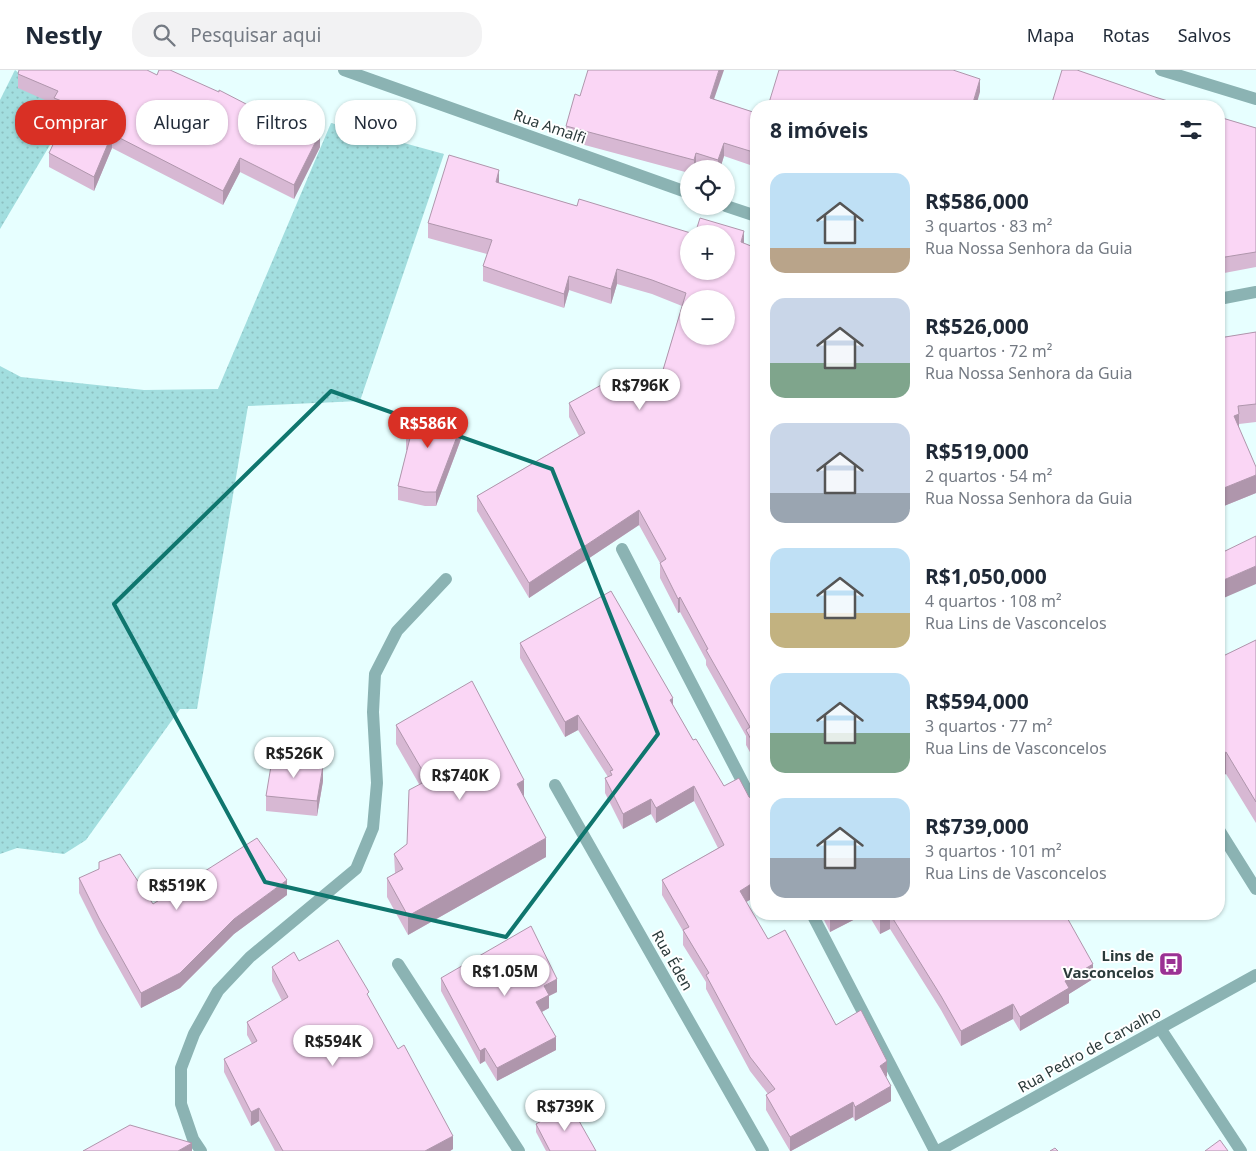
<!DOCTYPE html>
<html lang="pt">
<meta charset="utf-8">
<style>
:root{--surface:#fff;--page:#f2f2f3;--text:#1f2937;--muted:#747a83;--line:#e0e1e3;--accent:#d93025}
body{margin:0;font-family:"Noto Sans",sans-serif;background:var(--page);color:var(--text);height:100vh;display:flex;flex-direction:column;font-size:19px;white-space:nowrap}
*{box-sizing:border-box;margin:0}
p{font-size:16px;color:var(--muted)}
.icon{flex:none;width:28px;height:28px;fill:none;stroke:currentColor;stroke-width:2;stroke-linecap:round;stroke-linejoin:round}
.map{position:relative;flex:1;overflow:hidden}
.details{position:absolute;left:750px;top:30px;width:475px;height:820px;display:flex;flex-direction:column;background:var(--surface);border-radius:20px;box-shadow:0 1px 4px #0004}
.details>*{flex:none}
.top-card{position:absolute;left:15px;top:30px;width:475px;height:45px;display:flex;gap:10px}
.buttons{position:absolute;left:680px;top:90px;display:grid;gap:10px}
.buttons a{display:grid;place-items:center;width:55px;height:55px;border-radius:50%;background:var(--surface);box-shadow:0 1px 4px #0004;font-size:25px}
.price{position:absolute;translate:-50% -42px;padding:0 11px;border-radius:18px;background:#fff;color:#222;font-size:16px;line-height:32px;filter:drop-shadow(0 1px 2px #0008)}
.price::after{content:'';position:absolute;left:50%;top:30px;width:15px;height:11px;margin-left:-8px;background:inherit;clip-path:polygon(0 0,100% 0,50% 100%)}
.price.on{background:var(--accent);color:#fff}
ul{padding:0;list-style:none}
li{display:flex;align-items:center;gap:15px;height:125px;padding:0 20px}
li span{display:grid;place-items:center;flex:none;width:140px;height:100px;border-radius:15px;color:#555}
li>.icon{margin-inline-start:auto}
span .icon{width:60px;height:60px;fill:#fffc;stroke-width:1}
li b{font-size:21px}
h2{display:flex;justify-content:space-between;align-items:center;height:60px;padding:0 20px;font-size:21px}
.tag{padding:0 18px;border-radius:20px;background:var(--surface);box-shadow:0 1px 4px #0004;font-size:18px;line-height:45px}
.tag.on{background:var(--accent);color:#fff}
header{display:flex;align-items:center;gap:30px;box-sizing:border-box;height:70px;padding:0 25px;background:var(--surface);border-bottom:1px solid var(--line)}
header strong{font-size:24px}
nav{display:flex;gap:28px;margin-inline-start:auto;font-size:18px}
.search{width:350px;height:45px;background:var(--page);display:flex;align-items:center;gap:12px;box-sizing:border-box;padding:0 18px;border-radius:20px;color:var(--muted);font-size:19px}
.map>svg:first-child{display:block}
.grass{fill:url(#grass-dots)}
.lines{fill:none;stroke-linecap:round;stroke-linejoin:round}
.minor{stroke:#8bb3b3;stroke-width:12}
.tertiary{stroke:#8bb3b3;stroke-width:12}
.wall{fill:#d7b8d3}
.shaded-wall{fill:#af96ac}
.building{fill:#fad6f5;stroke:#af96ac;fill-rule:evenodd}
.marked{fill:none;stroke:#0f766e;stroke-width:4;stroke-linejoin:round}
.labels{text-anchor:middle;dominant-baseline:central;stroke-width:4;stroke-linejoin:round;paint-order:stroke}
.street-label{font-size:15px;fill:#2a3a3a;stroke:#fff}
.poi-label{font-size:15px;font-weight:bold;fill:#2a3a3a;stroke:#fff;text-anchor:end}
</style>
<header>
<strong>Nestly</strong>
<div class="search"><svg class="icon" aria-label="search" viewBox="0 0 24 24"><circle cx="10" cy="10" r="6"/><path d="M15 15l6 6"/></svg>Pesquisar aqui</div>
<nav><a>Mapa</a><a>Rotas</a><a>Salvos</a></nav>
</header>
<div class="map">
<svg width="1256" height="1081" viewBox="0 0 1256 1081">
<defs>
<pattern id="grass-dots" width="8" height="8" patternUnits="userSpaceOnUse" patternTransform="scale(1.25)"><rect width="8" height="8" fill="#a2dedf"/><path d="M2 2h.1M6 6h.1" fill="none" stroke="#8cbfc0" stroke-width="1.8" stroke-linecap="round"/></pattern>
</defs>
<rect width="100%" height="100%" fill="#e7ffff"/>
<g class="grass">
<path d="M15,0L69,43L0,159V30Z"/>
<path d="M331,53L444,84L360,331L248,336L197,639H180L86,770L64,784L17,778L0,784V296L21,307L144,320L218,319Z"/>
</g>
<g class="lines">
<g class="minor">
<path d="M344,0L689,123"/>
<path d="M1161,0L1256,29"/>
<path d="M726,136L756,146"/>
<path d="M1219,229L1256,222"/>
<path d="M622,479L756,738"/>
<path d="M555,715L763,1081"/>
<path d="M1219,760L1256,819"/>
<path d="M812,844L935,1081"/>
<path d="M398,894L519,1081"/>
<path d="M1160,958L1241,1081"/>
<path d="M201,1081L193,1069L181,1034V998L194,964L218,921L250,887L356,799L373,758L377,713L373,642L375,604L397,561L446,509"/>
</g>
<path class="tertiary" d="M938,1081L1256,905"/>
</g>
<g class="wall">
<path d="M18,4L157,5L320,77L294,129L240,102L223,135L112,78L94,121L49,97V83L66,47L54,42V34L18,18Z"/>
<path d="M580,26L714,29L756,43V86L753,96L724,86L720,99H702L696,97V99H689V103L566,70V56Z"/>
<path d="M1219,47L1256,58V197L1219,204Z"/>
<path d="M499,113L577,136L694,164L744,174L756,178V693L746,675V666L706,595V590L680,542L678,543L660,508V493L639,455L529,528L477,441V426L579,366L569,347V333L608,326L663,300L682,236L652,224L617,214L611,234L569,220L564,238L483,211V196L487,184L428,168V153Z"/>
<path d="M1256,262V352L1239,354V359L1256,423L1219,438V268Z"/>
<path d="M464,361L436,436H425L398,430V416L407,380H406V367Z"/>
<path d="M1256,570V753L1226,704L1219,707V588Z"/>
<path d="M520,573L673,635L693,670L724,716L756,731V826L746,832L768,869L836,955L887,1006L886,1007L891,1031L855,1051L853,1047L791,1081H790L766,1040V1025L768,1024L750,1001L706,919V912L683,875V861L662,825V810L718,778L694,731L656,753L651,744L623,759L605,723V708L608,707L578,660L565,667L520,588Z"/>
<path d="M396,655L524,727L546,787L408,865L387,827V808L395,803L394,784L407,774L419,714L396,674Z"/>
<path d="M756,699V721L753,715V700Z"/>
<path d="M323,711L317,746L266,741V726Z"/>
<path d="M99,792L153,834L287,825L234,864L180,918L141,938L99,863L79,823V808L99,800Z"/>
<path d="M821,844H865L830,862Z"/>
<path d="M868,844H1065L1093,909L1069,924V933L1020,961L1013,949L961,976L941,940L890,859L880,864Z"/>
<path d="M299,891L369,928L453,1079L450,1081H275L259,1051L251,1056L224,1002V989L252,974L247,965V952L282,931L272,911V897Z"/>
<path d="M441,908L557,922L549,926V938L542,942L556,980L497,1011L485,991L480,994L441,921Z"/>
<path d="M536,1054L596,1081H546L536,1062Z"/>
</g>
<g class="shaded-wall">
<path d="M719,0H724L710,41V28Z"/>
<path d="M980,9V22L976,36H972Z"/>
<path d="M320,63V77L294,129V115Z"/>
<path d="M112,64V78L94,121V107Z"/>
<path d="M724,73V86L720,99H718V90Z"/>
<path d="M756,73V86L753,96V82Z"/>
<path d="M696,83V99H694V90Z"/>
<path d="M240,88V102L223,135V121Z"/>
<path d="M499,100V115L496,112Z"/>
<path d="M744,161V175L741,172Z"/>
<path d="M617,199V214L611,234V219Z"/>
<path d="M569,206V220L564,238V224Z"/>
<path d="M1239,344V362L1234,346Z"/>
<path d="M464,348V361L436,436V422Z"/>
<path d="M1256,405V423L1219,438V420Z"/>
<path d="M639,440V455L529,528V513Z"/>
<path d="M1256,496V514L1219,530V512Z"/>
<path d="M680,527V542L678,543V529Z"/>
<path d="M673,628V642L670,630Z"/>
<path d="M578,645V660L565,667V652Z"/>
<path d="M1226,682V704L1219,707V686Z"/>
<path d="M323,696V711L317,746V731Z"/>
<path d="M524,710V729L517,714Z"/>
<path d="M694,716V731L656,753V738Z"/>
<path d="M651,729V744L623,759V744Z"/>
<path d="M546,768V787L408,865V846Z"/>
<path d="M287,810V825L234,864L180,918L141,938V923L234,849Z"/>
<path d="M756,811V826L740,836V821Z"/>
<path d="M836,844H865L830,862V847Z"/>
<path d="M890,844V859L880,864V850Z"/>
<path d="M1093,894V909L1069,924V933L1020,961V947L1065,911Z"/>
<path d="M557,909V922L549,926V938L536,945V932L544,916Z"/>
<path d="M1013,934V949L961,976V961Z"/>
<path d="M556,967V980L497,1011V998Z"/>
<path d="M485,978V991L480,994V981Z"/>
<path d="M887,991V1006L880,1011V996Z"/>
<path d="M891,1016V1031L855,1051V1037Z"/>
<path d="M853,1032V1047L791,1081H790V1067Z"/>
<path d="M259,1038V1051L251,1056V1042Z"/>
<path d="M453,1066V1079L450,1081H425Z"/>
<path d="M192,1073V1081H178Z"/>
</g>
<g class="building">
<path d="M19,0H147L157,5L159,0H170L219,22V20L279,51L282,45L320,63L294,115L240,88L223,121L112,64L94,107L49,83L72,35L54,28L58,21L18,4Z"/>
<path d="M588,0H719L710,28L756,43V73L753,82L724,73L718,90L696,83L694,90L566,56L575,24L580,26Z"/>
<path d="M779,0H953L980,9L972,36H768Z"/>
<path d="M1062,0H1077L1155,27L1184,36H1051Z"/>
<path d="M1219,47L1256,58V182L1219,188Z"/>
<path d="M449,85L499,100L496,112L577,136L579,129L694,164H689V201H726V164H695L700,148L744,161L741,172L756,178V679L746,660L750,657L706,580L708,579L680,527L678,529L660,493L666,489L639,440L529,513L477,426L585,363L569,333L603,314L608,326L663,300L686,223L652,210L617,199L611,219L569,206L564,224L483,196L492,170L428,153ZM689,229H726V266H689Z"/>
<path d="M1256,262V334L1238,336L1239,344L1234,346L1256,397V405L1219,420V268Z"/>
<path d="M413,338L464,348L436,422H425L398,416L410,368L406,367Z"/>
<path d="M1256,466V496L1219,512V484Z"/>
<path d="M611,521L673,628L670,630L693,670L696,669L724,716L739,708L749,727L756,731V811L740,821L768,869L785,860L836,955L861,940L887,991L880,996L891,1016L855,1037L853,1032L790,1067L766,1025L775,1019L750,987L706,905L709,903L683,860L689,857L662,810L724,775L694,716L656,738L651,729L623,744L605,708L612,705L610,701L613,700L578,645L565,652L520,573Z"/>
<path d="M1256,570V732L1226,682L1219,686V588Z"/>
<path d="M472,611L524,710L517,714L546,768L408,846L387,808L403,799L394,784L407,774L409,720L428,710L396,655Z"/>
<path d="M273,684L323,696L317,731L266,726Z"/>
<path d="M756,699V707L753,700Z"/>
<path d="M257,768L287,810L234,849L180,903L141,923L99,848L79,808L99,799V792L120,784L153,834Z"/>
<path d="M829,844H836L830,847Z"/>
<path d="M876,844H1065L1093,894L1065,911L1069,918L1020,947L1013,934L961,961L941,926L890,844L880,850Z"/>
<path d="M531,856L557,909L544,916L549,925L536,932L556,967L497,998L485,978L480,981L441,908Z"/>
<path d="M338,870L369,922L367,924L398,979L404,975L453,1066L425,1081H283L259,1038L251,1042L224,989L257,971L247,952L288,927L272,897L294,882L299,891Z"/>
<path d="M570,1035L596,1081H550L536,1054Z"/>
<path d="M130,1055L192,1073L178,1081H83Z"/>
<path d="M1220,1070L1228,1081H1205Z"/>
<path d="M1055,1078L1058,1081H1050Z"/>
</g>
<path class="marked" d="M331,321L552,399L658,664L506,867L265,812L114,534Z"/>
<defs>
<symbol id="bus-square" viewBox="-11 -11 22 22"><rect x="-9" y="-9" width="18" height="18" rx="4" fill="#9a3294" stroke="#fff"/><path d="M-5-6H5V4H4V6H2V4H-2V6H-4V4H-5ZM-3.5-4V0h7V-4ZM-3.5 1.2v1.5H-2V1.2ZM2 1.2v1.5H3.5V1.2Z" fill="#fff"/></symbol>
</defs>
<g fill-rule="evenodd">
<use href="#bus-square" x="1157" y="880" width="28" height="28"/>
</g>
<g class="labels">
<g class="street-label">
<text transform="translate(550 56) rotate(19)">Rua Amalfi</text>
<text transform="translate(673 890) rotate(60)">Rua Éden</text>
<text transform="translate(1089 979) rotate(-29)">Rua Pedro de Carvalho</text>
</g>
<g class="poi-label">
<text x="1154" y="885">Lins de<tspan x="1154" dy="17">Vasconcelos</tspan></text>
</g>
</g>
</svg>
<div class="buttons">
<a><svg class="icon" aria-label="locate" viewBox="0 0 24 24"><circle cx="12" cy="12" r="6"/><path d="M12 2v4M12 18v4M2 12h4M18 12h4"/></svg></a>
<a>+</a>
<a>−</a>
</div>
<b class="price" style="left:640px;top:341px">R$796K</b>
<b class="price on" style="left:428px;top:379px">R$586K</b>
<b class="price" style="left:294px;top:709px">R$526K</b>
<b class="price" style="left:460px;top:731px">R$740K</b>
<b class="price" style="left:177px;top:841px">R$519K</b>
<b class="price" style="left:505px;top:927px">R$1.05M</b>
<b class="price" style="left:333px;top:997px">R$594K</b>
<b class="price" style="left:565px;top:1062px">R$739K</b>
<div class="top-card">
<a class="tag on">Comprar</a>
<a class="tag">Alugar</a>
<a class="tag">Filtros</a>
<a class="tag">Novo</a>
</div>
<section class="details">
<h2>8 imóveis<svg class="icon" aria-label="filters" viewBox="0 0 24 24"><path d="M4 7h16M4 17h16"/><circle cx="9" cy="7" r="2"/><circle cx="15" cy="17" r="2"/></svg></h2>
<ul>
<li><span style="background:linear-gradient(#bfe0f5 75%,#b9a48a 0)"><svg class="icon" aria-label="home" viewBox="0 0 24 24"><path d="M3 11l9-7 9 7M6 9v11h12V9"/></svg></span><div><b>R$586,000</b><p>3 quartos · 83 m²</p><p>Rua Nossa Senhora da Guia</p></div></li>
<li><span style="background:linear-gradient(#c9d6e8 65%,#7fa58c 0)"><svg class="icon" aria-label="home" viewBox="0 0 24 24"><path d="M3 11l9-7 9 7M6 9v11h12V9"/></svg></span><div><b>R$526,000</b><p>2 quartos · 72 m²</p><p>Rua Nossa Senhora da Guia</p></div></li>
<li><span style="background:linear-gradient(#c9d6e8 70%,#9aa5b1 0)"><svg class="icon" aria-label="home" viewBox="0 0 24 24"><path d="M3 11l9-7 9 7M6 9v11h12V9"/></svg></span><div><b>R$519,000</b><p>2 quartos · 54 m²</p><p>Rua Nossa Senhora da Guia</p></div></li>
<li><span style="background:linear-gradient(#bfe0f5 65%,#c2b280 0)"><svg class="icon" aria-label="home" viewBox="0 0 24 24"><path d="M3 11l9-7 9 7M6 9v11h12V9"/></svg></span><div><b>R$1,050,000</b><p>4 quartos · 108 m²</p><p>Rua Lins de Vasconcelos</p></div></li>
<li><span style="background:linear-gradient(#bfe0f5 60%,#7fa58c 0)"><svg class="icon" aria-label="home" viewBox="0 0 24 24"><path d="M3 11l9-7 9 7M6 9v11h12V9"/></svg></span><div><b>R$594,000</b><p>3 quartos · 77 m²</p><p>Rua Lins de Vasconcelos</p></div></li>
<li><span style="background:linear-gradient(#bfe0f5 60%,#9aa5b1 0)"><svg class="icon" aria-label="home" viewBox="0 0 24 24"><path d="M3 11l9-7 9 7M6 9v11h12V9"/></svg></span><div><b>R$739,000</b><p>3 quartos · 101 m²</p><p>Rua Lins de Vasconcelos</p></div></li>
</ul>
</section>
</div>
